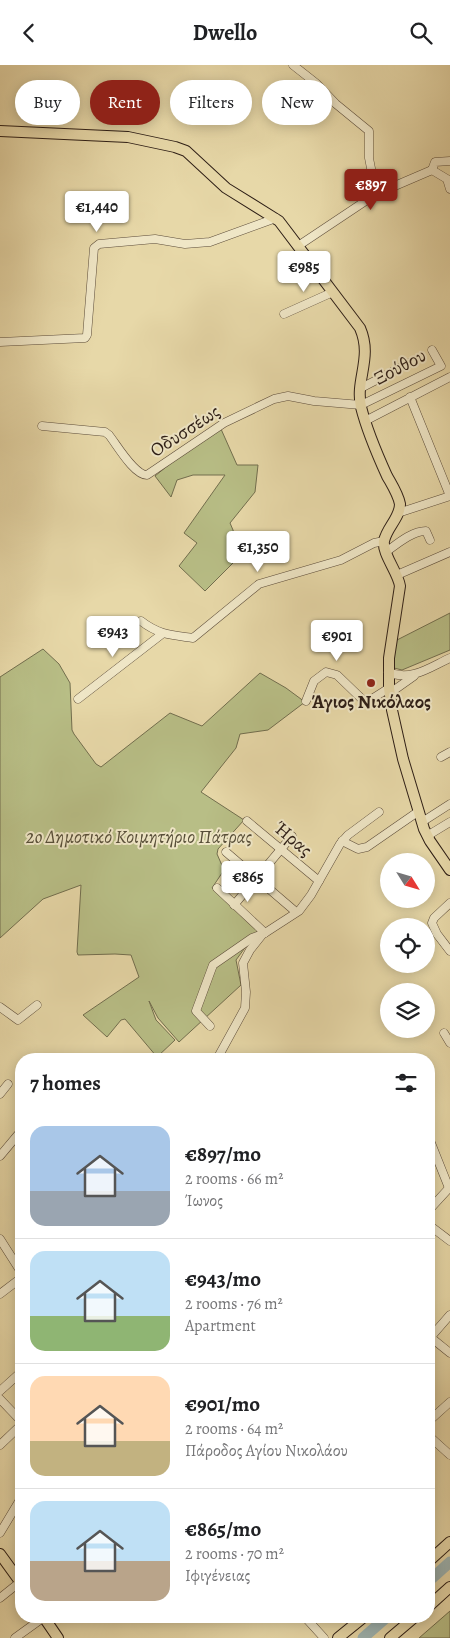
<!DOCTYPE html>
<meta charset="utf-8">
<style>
:root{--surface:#fff;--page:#f2f2f2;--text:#202124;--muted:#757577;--line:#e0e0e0;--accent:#8f2418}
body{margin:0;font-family:Alegreya,serif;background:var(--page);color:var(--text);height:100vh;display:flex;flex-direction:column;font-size:19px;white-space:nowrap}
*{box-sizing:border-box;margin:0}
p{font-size:16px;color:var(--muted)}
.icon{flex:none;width:28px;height:28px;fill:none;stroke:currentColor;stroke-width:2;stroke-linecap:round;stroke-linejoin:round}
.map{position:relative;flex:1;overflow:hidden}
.details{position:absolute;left:15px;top:988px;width:420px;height:570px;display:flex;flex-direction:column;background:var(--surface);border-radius:20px;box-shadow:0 2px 12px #0003}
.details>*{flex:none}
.banner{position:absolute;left:15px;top:15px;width:420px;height:45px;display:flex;gap:10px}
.needle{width:32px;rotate:127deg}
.buttons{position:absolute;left:380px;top:788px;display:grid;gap:10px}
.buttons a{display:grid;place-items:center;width:55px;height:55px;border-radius:50%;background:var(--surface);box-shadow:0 2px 12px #0003;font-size:25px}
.price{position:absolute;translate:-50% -42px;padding:0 11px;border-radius:5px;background:#fff;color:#222;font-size:16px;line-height:32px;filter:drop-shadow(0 1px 2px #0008)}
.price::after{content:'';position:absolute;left:50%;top:30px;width:15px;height:11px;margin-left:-8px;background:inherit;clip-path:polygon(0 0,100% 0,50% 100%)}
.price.active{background:var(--accent);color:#fff}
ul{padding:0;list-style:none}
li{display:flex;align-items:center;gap:15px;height:125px;padding:0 15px}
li+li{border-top:1px solid var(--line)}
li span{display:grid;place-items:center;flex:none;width:140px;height:100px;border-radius:15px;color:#555}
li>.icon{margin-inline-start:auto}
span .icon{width:60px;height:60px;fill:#fffc;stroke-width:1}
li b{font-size:21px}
h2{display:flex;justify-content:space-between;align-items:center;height:60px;padding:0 15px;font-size:21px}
.pill{padding:0 18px;border-radius:22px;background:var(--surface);box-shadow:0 2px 12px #0003;font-size:18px;line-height:45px}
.pill.active{background:var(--accent);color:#fff}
header{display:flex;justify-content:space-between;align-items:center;height:65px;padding:0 15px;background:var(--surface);font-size:22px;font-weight:700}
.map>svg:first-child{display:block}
.green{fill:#b8be86;stroke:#726e4e}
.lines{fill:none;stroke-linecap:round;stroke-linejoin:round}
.river{stroke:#9eb6b5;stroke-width:11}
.minor-casing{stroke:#5c4c3a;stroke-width:9}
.major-casing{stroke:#2d1e16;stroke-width:12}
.minor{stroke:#efe6c6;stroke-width:8}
.major{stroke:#e7d8a8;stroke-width:10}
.poi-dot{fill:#8f2418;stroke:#efe6c6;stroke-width:2}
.labels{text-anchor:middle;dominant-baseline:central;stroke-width:4;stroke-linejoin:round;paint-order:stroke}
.street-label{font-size:19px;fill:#2d1e16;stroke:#efe6c6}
.poi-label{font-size:19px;font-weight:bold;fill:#2d1e16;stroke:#efe6c6}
.park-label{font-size:19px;font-style:italic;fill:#574e38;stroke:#efe6c6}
</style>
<header><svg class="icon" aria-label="back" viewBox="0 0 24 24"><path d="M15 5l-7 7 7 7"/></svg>Dwello<svg class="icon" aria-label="search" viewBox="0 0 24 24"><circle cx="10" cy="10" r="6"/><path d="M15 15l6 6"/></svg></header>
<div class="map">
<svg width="450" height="1573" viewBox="0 0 450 1573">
<rect width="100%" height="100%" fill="#e7d8a8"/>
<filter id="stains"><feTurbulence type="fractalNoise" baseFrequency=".004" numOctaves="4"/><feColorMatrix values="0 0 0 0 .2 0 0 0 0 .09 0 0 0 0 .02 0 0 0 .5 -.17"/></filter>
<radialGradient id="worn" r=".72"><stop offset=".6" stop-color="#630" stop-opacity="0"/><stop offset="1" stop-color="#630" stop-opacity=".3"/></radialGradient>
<g class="green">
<path d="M221,364L237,400H258L255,427L230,458L233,465L239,492L205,526L179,501L197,478L184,468L225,410H193L177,415L171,432L155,411L188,384Z"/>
<path d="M450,548V585L402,605L394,603L393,599L395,576Z"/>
<path d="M43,584L59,599L70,618L72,665L74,669L96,699L101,702L170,648L202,661L260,608L286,623L305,637L268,665L240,669L236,683L201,727L244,755L218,784L217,789L224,805L212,823L258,865L236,895L241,920L179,977L158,953L149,936L156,955L175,975L157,992L125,954L121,955L107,972L83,950L139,912L131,890L115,889L78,890L77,887L81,820L43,834L0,873V612Z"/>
<path d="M450,1546V1573H419Z"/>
</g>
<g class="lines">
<g class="river">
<path d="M429,1516L450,1497"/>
<path d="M363,1573L388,1551"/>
</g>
<defs>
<g id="minor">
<path d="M293,0L317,19L336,39L369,66V93L376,129"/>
<path d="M432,105L435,97L450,96"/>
<path d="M298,181L376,129L432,105L447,114L450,124"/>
<path d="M284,249L333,227"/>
<path d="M0,277L85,273L87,270L94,183L99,179L155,174L185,179L210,177L276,153"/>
<path d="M361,323L413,296"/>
<path d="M410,332L450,431"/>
<path d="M365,356L450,312"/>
<path d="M42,361L105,367L109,370C117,380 134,410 147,410L224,358L274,334L288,331L314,336L361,340L441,301L432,285"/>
<path d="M398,448L450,431"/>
<path d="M386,487C397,479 412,466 426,466L430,475"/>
<path d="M397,510L450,487"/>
<path d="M141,556C159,570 172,570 193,573L259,519L341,495L374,478L384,476"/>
<path d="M388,607C411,617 430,602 450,593"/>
<path d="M390,628L414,611"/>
<path d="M78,634L162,569"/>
<path d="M306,636L314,616L326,607L337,610L364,636L367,637L389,623"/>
<path d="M441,692L450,687"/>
<path d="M247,756L319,816"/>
<path d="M422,757L450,739"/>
<path d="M427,771L450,757"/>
<path d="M342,776L358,784L367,782L419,746"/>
<path d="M226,787L296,847"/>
<path d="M217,823L265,868"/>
<path d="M450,838L434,853L432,858L437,869L450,886"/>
<path d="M234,840L292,771"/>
<path d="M0,942L18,955L37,940"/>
<path d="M210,961L196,946L213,900L252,873L265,868L299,846L311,830L340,779L348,770L379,747"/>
<path d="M444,968L450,978"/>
<path d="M217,994L245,943L246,927L243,898L250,885L262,870"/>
<path d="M0,1029L8,1019"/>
<path d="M429,1073L449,1123"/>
<path d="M0,1091L21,1066"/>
<path d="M20,1121L21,1122"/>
<path d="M429,1145L450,1122"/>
<path d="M429,1160L450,1176"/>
<path d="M0,1174L21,1207"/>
<path d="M0,1229L21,1213"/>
<path d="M429,1271L450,1288"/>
<path d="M429,1274L450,1250"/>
<path d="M0,1326L21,1307"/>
<path d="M0,1334L21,1356"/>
<path d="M429,1356L450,1337"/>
<path d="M429,1371L450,1390"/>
<path d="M0,1380L21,1360"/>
<path d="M0,1468L21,1433"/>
<path d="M14,1508L21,1501"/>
<path d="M0,1533L20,1517"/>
<path d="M304,1551L324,1573"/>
<path d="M15,1573L44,1552"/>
</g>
<g id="major">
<path d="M0,66L128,72L175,82L186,86L226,123L279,156L360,263C373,293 355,314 361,342C367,366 377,389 387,411C392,420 398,429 400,439C400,453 387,462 384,476C382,489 398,507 400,521L389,593V623L392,645L403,694L424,764L430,776L450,805"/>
<path d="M0,1489L21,1518"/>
<path d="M429,1496L450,1477"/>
<path d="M429,1541L450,1522"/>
<path d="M43,1551L58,1573"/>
<path d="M338,1573L365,1551"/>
<path d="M390,1573L416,1551"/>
</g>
</defs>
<use href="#minor" class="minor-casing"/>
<use href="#major" class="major-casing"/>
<use href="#minor" class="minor"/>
<use href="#major" class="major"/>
</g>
<circle class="poi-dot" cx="371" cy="618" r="5"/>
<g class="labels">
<g class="street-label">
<text transform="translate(400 302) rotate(-28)">Ξούθου</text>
<text transform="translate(185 366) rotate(-33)">Οδυσσέως</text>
<text transform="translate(293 774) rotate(40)">Ήρας</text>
</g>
<g class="poi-label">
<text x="371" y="637">Άγιος Νικόλαος</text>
</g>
<g class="park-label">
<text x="139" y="772">2o Δημοτικό Κοιμητήριο Πάτρας</text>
</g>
</g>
<rect width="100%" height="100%" filter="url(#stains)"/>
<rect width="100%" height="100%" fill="url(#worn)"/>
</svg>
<div class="buttons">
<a><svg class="needle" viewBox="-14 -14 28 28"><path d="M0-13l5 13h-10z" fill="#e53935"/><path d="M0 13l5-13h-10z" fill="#757577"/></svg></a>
<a><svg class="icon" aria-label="locate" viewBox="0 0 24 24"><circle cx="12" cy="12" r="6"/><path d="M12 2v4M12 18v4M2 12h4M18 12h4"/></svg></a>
<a><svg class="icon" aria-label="layers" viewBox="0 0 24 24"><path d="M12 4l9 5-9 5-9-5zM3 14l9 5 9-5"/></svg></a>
</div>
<b class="price active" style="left:371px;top:146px">€897</b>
<b class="price" style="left:97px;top:168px">€1,440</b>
<b class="price" style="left:304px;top:228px">€985</b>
<b class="price" style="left:258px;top:508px">€1,350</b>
<b class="price" style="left:113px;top:593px">€943</b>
<b class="price" style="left:337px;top:597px">€901</b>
<b class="price" style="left:248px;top:838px">€865</b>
<div class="banner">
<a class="pill">Buy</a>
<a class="pill active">Rent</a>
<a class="pill">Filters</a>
<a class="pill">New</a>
</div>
<section class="details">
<h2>7 homes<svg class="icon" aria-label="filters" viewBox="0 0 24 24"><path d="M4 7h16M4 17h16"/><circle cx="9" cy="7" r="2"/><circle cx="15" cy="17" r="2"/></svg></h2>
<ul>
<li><span style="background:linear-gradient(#a9c7e8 65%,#9aa5b1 0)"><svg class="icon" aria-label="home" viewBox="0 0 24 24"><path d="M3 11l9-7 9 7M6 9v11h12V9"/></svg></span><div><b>€897/mo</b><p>2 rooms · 66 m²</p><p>Ίωνος</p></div></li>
<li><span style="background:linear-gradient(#bfe0f5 65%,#8fb573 0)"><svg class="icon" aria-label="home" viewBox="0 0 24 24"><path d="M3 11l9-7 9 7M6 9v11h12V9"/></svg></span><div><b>€943/mo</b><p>2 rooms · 76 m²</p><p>Apartment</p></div></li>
<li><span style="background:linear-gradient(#ffd9b3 65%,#c2b280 0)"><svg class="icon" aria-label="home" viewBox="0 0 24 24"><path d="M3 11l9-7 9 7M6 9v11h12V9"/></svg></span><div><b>€901/mo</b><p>2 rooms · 64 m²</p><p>Πάροδος Αγίου Νικολάου</p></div></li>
<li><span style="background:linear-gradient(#bfe0f5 60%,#b9a48a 0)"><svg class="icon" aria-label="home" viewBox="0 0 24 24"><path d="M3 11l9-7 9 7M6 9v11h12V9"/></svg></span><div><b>€865/mo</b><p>2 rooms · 70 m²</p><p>Ιφιγένειας</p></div></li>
</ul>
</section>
</div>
